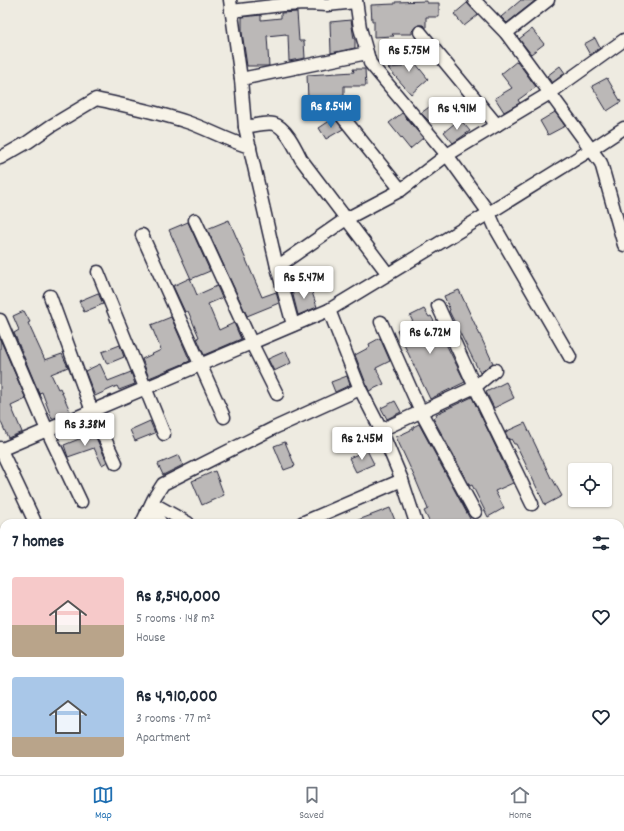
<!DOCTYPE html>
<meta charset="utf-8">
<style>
:root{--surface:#fff;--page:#f6f6f7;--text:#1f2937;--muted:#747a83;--line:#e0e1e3;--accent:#1f6fb2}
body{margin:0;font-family:Dekko,sans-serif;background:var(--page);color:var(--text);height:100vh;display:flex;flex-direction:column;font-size:15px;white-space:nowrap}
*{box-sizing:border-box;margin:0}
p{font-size:13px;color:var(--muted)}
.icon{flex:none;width:22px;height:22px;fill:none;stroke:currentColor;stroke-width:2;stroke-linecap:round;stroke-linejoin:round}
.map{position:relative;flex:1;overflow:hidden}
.panel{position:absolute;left:0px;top:519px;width:624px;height:256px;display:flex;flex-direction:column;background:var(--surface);border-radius:12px 12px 0 0;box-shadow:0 1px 3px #0004}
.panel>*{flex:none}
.buttons{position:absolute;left:568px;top:463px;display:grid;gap:8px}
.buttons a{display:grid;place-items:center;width:44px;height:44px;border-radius:4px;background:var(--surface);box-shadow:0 1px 3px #0004;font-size:20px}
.price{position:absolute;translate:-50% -34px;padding:0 9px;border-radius:4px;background:#fff;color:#222;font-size:13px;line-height:26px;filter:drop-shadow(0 1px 2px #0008)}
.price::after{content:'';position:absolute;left:50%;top:24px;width:12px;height:9px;margin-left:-6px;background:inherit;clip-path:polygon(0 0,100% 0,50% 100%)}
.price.active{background:var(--accent);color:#fff}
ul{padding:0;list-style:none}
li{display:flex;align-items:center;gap:12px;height:100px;padding:0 12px}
li span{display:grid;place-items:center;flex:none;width:112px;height:80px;border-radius:4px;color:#555}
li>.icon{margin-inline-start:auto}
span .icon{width:48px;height:48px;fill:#fffc;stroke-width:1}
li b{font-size:17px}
h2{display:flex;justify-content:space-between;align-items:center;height:48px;padding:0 12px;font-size:17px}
.menu{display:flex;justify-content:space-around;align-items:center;height:56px;border-top:1px solid var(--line);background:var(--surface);font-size:11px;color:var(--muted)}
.menu a{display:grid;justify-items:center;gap:2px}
.menu .active{color:var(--accent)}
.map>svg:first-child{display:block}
.building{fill:#bbb8b7;stroke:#22223b}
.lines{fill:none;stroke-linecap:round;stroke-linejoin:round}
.minor-casing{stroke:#22223b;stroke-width:15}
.minor{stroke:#f7f3e8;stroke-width:12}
</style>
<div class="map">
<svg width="624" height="775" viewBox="0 0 624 775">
<rect width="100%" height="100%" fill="#eeebe1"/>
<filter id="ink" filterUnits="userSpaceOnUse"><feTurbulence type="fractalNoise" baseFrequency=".025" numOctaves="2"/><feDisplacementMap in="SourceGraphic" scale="8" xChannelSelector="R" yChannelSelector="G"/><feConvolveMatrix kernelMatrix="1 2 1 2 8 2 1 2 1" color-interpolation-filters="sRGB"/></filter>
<g filter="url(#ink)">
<g class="building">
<path d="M521,0H536L507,23L501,17Z"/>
<path d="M427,1V3H439V17H426V28L423,25H418L412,31V34H392L394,36L374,37V21H372L371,5L395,4V2Z"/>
<path d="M467,3L478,15L464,26L454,14Z"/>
<path d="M297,12L299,41H304L305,58L289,61L288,35H286V34L267,36L269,66H247L242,32V17L261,15V20L281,18V13Z"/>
<path d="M351,20L354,39H355V48L331,53L330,22Z"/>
<path d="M532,29L544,44L531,54L519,39Z"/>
<path d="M595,38L600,48L590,55L584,44Z"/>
<path d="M401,45L428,79L411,94L388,68L402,67Z"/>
<path d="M517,61L536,87L518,100L520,103L504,112L495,98L512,88L501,74Z"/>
<path d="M560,66L565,73L552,83L547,76Z"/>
<path d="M353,69H365L366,86H344V96L308,99L307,75L354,72Z"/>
<path d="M607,78L621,102L607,111L592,86Z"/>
<path d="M436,102L443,111L429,121L421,113Z"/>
<path d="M555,112L565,126L548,135L540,121Z"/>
<path d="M402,113L423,138L410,149L389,123Z"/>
<path d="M334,118L343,129L326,139L319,128Z"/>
<path d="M460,119L470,131L453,143L444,132Z"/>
<path d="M229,220L262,297L276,292L279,303L247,316L207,229Z"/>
<path d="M188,222L210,271L191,279L169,230Z"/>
<path d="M190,278L197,295L217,286L222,298L208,304L219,330L234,323L241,339L204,355L197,338L199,337L188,311L185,312L173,286Z"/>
<path d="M310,286L317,307L298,315L292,291Z"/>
<path d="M459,290L493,363L480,373L449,311L450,310L444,296Z"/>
<path d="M98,293L103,304L84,312L79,301Z"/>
<path d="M424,309L429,317L431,316L439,330L465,382L430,399L397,330L413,322L410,316Z"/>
<path d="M24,311L30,322L28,323L45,360L62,354L68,367L51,374L58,389L60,388L70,411L52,419L42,392L39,393L14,333L19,330L13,316Z"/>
<path d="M171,317L190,361L149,378L142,359L161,350L151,325Z"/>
<path d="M380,338L390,361L376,368L384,384L369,391L355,355L370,347L369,344Z"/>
<path d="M0,339L26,399L11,406L22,432L8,438L0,420Z"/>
<path d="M120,345L124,357L107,364L102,352Z"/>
<path d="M286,351L291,363L274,371L268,359Z"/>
<path d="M100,364L108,381L131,372L135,384L119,390L117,386L95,396L85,371Z"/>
<path d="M347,376L350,385L335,392L331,382Z"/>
<path d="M506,382L514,398L494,408L486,392Z"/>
<path d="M472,397L513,483L495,491L504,508L488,517L472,485L470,486L433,418L437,416L436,414Z"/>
<path d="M395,401L401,412L387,419L381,408Z"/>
<path d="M150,421L155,433L135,441L130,430Z"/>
<path d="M525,423L551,478H552L562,496L545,505L516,444H514L511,439L509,440L505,432Z"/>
<path d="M419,424L469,517L472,523H430L424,511L428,509L415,478L396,437L413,429V427Z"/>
<path d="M94,433L107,462L102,465L94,448L68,457L64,445Z"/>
<path d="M285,442L295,466L284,470L274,446Z"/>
<path d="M367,450L374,464L356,472L349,458Z"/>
<path d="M179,455L183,465L163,475L158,464Z"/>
<path d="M215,471L224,495L202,505L192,481Z"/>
<path d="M390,508L396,523H353V522Z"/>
</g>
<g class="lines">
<defs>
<g id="minor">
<path d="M230,0L241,79L245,127L277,267L293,325"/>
<path d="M356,0L360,28L370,63L447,155L489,213L496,229L570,357"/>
<path d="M474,0L506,33L601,163L624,245"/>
<path d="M231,11L282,5L307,4L327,5L356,2"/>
<path d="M420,32L497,125"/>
<path d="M506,33L548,0"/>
<path d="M241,79L367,53"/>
<path d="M337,110L401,190"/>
<path d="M245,127C254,126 266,122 274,124C286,127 296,149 301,159L388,274"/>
<path d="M0,158L28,142L51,126L96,99C127,106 157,112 187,122C208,129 228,141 250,147"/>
<path d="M195,220L252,344L277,394"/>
<path d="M142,235L224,417"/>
<path d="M277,267L346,219L401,190L447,155L550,93L624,40"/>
<path d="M98,272L164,434"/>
<path d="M50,296L92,411L116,463"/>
<path d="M438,306L475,387L532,504"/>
<path d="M329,310L360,389L381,430L402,480L416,523"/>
<path d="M0,320L47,430L81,502"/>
<path d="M381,322L421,412L475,512"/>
<path d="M381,430L475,387L495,370"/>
<path d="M0,448L34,520"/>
<path d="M0,450L329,310L489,213L592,149L624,128"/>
<path d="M152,503L188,523"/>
<path d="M147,511L157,517L161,523"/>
<path d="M142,523L154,498L163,484L274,428L360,389"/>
<path d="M302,523L402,480"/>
<path d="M620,580L624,577"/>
<path d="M0,631L4,629"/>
<path d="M620,713H624"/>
<path d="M20,771L21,775"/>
<path d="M93,771V775"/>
<path d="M381,771L389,775"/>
<path d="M432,771L440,775"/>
<path d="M568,771L569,775"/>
<path d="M153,775V771"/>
<path d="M484,775V771"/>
</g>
</defs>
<use href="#minor" class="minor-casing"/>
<use href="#minor" class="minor"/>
</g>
</g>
</svg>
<div class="buttons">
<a><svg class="icon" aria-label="locate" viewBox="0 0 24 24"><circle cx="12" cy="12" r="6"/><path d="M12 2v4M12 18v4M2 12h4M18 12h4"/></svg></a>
</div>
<b class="price" style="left:409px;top:73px">Rs 5.75M</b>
<b class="price active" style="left:331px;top:129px">Rs 8.54M</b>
<b class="price" style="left:457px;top:131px">Rs 4.91M</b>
<b class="price" style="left:304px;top:300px">Rs 5.47M</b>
<b class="price" style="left:430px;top:355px">Rs 6.72M</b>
<b class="price" style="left:85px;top:447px">Rs 3.38M</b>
<b class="price" style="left:362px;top:461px">Rs 2.45M</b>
<section class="panel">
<h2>7 homes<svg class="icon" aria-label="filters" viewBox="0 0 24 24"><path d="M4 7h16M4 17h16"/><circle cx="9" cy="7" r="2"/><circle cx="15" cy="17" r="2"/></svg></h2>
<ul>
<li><span style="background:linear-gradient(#f6c9c9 60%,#b9a48a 0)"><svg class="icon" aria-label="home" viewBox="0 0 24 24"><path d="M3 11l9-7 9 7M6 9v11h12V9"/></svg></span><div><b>Rs 8,540,000</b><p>5 rooms · 148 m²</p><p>House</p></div><svg class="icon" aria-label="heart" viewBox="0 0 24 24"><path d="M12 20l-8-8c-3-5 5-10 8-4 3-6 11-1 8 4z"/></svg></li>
<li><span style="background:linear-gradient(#a9c7e8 75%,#b9a48a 0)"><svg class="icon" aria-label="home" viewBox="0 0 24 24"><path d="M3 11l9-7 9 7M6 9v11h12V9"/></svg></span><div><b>Rs 4,910,000</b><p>3 rooms · 77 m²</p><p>Apartment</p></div><svg class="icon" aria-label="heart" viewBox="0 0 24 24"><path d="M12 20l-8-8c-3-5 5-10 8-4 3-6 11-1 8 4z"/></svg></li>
</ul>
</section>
</div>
<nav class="menu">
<a class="active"><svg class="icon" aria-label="map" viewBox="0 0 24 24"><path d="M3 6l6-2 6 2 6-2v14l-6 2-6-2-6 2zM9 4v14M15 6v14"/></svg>Map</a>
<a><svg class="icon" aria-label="saved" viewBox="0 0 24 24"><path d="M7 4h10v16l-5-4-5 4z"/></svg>Saved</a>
<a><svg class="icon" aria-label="home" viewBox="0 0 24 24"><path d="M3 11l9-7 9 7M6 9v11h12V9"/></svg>Home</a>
</nav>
